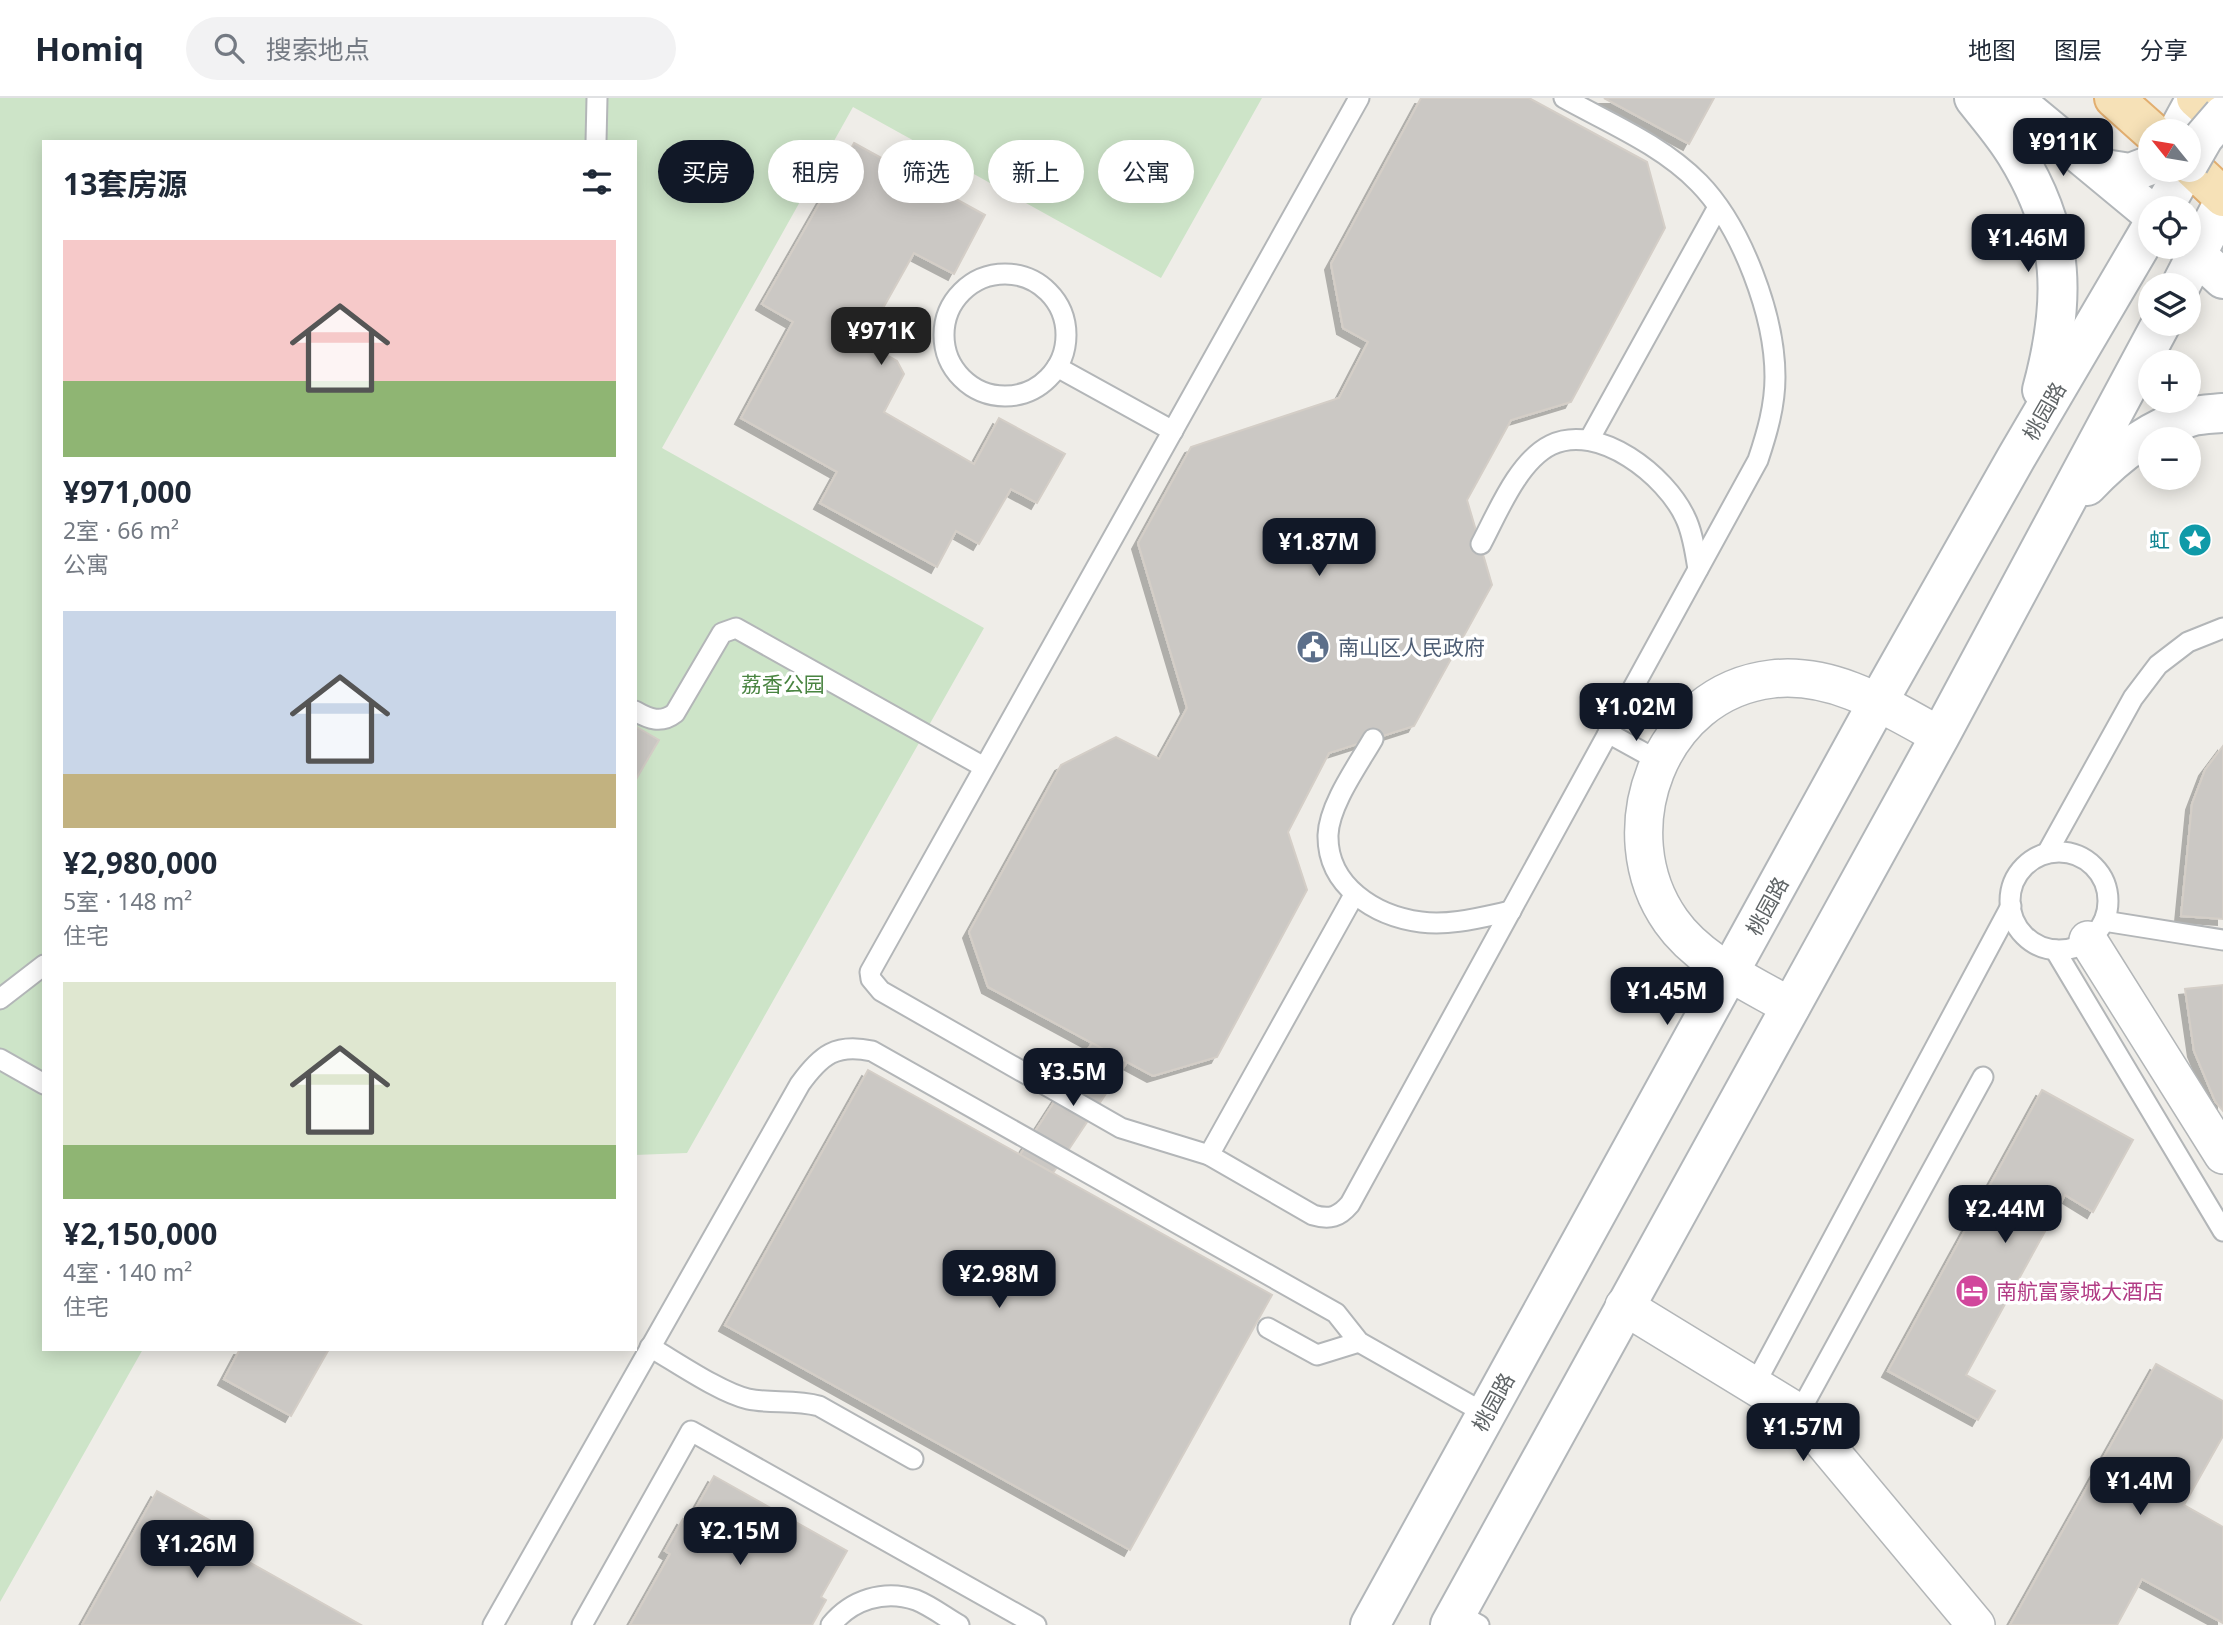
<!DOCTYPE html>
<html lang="zh">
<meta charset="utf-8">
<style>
:root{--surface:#fff;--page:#f2f2f3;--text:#1f2937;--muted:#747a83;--line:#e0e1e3;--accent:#111827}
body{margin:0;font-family:"Noto Sans","Noto Sans SC",sans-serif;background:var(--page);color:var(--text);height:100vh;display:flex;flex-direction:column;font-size:26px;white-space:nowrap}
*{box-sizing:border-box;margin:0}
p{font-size:23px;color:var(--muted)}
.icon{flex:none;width:38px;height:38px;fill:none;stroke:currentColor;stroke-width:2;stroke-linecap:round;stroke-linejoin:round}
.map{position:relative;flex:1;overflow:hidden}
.panel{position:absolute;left:42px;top:42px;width:595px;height:1211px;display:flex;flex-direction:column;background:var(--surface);border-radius:0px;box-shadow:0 4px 18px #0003}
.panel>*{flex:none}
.guide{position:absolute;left:658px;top:42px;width:665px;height:63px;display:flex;gap:14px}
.needle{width:46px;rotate:300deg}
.fabs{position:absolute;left:2138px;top:21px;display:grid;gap:14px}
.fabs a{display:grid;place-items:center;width:63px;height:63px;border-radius:50%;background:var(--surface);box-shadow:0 4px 18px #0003;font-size:35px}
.price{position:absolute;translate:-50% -60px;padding:0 16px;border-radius:14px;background:var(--accent);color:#fff;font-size:23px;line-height:46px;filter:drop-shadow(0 2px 4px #0008)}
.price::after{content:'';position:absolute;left:50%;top:42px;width:21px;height:16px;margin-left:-10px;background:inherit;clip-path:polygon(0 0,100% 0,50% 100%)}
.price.active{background:#222;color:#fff}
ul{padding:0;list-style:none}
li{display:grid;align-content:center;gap:14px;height:371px;padding:0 21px}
li span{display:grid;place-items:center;height:217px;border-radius:0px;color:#555}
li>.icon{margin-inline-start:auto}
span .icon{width:126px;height:126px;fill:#fffc;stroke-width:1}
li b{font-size:30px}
h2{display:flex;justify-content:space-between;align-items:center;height:84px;padding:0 21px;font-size:30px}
.chip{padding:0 24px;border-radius:32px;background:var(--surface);box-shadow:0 4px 18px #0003;font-size:24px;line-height:63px}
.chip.active{background:var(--accent);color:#fff}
header{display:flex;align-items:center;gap:42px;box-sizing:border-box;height:98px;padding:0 35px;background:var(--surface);border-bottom:2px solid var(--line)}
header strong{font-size:33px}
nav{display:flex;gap:38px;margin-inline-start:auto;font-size:24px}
.search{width:490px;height:63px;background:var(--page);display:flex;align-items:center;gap:18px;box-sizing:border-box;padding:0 24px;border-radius:38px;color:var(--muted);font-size:26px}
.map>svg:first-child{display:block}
.green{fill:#cde4c8}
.building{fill:#cbc8c4;stroke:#d4cec7;stroke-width:2;filter:url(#shadow)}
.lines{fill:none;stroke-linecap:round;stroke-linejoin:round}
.lane-casing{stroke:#b3b6b8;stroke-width:23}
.street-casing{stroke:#b3b6b8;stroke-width:40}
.secondary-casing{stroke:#b2b6b9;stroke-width:42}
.primary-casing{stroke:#e2ae6f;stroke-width:42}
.lane{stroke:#fff;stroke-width:19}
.street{stroke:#fff;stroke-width:37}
.secondary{stroke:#fff;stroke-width:38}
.primary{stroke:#f6e1b7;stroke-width:38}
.secondary-bridge-casing{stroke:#b2b6b9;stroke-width:42;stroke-linecap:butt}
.secondary-bridge{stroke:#fff;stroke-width:38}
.labels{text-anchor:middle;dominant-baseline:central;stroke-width:7;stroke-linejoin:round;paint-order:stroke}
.street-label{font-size:21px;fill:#5f6466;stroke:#fff}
.culture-label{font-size:21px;fill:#0d838f;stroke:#fff;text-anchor:end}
.service-label{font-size:21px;fill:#4e5e75;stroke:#fff;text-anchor:start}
.park-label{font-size:21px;fill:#498441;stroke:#fff}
.hotel-label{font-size:21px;fill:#b23c85;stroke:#fff;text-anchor:start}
</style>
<header>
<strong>Homiq</strong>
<div class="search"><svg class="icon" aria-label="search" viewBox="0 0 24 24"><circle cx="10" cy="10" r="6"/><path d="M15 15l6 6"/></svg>搜索地点</div>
<nav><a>地图</a><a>图层</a><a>分享</a></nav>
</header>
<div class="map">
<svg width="2223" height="1527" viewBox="0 0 2223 1527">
<defs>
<filter id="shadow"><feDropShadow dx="-6" dy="6" stdDeviation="0" flood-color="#0004"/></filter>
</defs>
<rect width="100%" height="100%" fill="#efede8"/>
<path class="green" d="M0,0H1262L1161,180L853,9L662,350L984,530L687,1055L635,1057V44H44V1251H143L0,1504Z"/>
<g class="building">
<path d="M1421,0H1529L1647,64L1665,130L1571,304L1511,322L1467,402L1492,487L1414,628L1329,655L1288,734L1307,792L1217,959L1153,978L988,889L969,834L1061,667L1116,639L1159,661L1187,610L1138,445L1191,349L1339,300L1368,244L1343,230L1331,166Z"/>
<path d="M1604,0H1714L1689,46Z"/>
<path d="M854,45L985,117L954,176L914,155L864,244L897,263L904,276L884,314L974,366L999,320L1065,356L1037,405L1011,391L979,446L956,433L937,469L820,405L837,374L741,320L793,224L762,206Z"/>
<path d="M635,628L659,642L635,683Z"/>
<path d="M2223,648V821L2181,818L2192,706L2205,672Z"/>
<path d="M2223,887V1013L2215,1003L2194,953L2185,891Z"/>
<path d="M1092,945L1127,964L1053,1075L1020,1057Z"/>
<path d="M868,972L1272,1197L1130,1452L725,1227Z"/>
<path d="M2042,992L2133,1042L2093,1114L2065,1097L1966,1277L1995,1293L1978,1322L1888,1273Z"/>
<path d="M240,1251H329L291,1318L224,1281Z"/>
<path d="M2156,1266L2223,1303V1338L2184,1407L2223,1429V1525L2142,1481L2117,1527H2010Z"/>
<path d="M714,1378L847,1453L821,1499L826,1502L812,1527H630L670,1456L665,1453L683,1421L688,1424Z"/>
<path d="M157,1393L231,1434L222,1449L361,1527H82Z"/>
</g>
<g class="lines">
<defs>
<g id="lane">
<path d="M1359,0L870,874L871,881L881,893L1121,1030L1209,1057L1313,1117C1330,1122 1339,1119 1350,1106L1758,362C1767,335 1775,308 1775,279C1775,218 1742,129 1699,85C1662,47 1609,25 1564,0"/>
<path d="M596,44L597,0"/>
<circle cx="1005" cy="237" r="61"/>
<path d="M1057,269L1173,333"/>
<path d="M1589,342L1718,109"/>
<path d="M1481,446C1497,416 1518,363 1551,347C1599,324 1666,378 1685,419C1693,435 1695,454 1698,471"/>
<path d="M635,613C649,621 661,626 675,615L722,535L736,530L984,669"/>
<path d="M1608,635L1659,663"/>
<path d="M1373,641C1358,667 1329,707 1328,737C1327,788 1375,818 1421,824C1451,828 1482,819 1511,813"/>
<circle cx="2059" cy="803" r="49"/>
<path d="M2047,755L2133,600L2158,567L2188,544L2223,530"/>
<path d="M2104,823L2223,842"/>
<path d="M2055,852L2223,1133"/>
<path d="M0,901L44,867"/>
<path d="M0,961L44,986"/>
<path d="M1209,1057L1354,797"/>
<path d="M1268,1230L1317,1257L1359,1244"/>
<path d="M650,1249C676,1264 721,1295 748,1301C771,1306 795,1301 819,1308L913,1361"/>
<path d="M1755,1286L2011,808"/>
<path d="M1799,1315L1983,979"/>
<path d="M1457,1515L1479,1527"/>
<path d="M493,1527L800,986C821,957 836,945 872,953L1336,1215L1359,1244L1486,1316"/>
<path d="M582,1527L691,1333L1036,1527"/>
<path d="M831,1527C851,1502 884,1491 916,1502C931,1508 945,1519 959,1527"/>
</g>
<g id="street">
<path d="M2088,842L2223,1057"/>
<path d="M1791,909C1750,885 1699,863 1671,823C1608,734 1659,594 1772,581C1833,574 1888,609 1940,638"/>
<path d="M1624,1208L1799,1315L1976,1527"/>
</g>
<g id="secondary">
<path d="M1974,0C1988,18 2004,36 2016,56C2066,137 2066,203 2042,292"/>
<path d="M2012,0L2151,115"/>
<path d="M2178,33L2196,0"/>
<path d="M2098,70L2130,75L2151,67"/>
<path d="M2163,110L2185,72"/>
<path d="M2188,149L2223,181"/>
<path d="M2181,187L2223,105"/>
<path d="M2087,388C2116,357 2149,331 2190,319C2200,316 2212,316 2223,315"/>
<path d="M1370,1527L1878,604L2016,360L2151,130"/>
<path d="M1450,1527L1940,638L2161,226"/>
</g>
<g id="primary">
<path d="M2114,0L2151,33"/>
<path d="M2196,0L2223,24"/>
<path d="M2189,67L2223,99"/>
</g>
</defs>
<use href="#lane" class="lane-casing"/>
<use href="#street" class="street-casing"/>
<use href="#secondary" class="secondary-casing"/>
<use href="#primary" class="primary-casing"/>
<use href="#lane" class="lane"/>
<use href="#street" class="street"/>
<use href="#secondary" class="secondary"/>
<use href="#primary" class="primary"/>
<defs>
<path id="secondary-bridge" d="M2189,65L2204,39L2223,17"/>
</defs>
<use href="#secondary-bridge" class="secondary-bridge-casing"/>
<use href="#secondary-bridge" class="secondary-bridge"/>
</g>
<defs>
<symbol id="sight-disc" viewBox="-11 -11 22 22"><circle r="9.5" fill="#0f9aa8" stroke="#fff"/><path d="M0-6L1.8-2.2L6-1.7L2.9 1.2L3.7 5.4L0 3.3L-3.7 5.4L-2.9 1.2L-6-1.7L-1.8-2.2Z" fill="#fff"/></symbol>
<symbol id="civic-disc" viewBox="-11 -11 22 22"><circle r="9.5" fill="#5c6f8a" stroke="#fff"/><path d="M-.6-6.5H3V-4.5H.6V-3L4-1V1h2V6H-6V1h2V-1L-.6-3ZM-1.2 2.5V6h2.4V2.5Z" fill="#fff"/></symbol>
<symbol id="hotel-disc" viewBox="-11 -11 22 22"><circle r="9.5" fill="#d1479c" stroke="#fff"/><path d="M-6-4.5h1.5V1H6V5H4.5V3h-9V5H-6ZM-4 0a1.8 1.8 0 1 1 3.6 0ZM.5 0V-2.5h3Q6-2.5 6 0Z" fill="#fff"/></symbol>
</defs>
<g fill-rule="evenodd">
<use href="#sight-disc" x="2176" y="423" width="38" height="38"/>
<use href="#civic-disc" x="1294" y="530" width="38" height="38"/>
<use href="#hotel-disc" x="1953" y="1174" width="38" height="38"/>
</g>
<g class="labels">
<g class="street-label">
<text transform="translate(2044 313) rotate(-60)">桃园路</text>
<text transform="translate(1767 808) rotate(-61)">桃园路</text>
<text transform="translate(1493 1304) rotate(-61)">桃园路</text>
</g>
<g class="culture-label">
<text x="2170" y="442">虹</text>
</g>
<g class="service-label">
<text x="1338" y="549">南山区人民政府</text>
</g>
<g class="park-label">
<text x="783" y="586">荔香公园</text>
</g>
<g class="hotel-label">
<text x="1996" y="1193">南航富豪城大酒店</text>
</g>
</g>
</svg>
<div class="fabs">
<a><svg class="needle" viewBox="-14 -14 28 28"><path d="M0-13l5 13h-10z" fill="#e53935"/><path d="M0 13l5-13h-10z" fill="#747a83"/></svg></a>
<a><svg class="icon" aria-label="locate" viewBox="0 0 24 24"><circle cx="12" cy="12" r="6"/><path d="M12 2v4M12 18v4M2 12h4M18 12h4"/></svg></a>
<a><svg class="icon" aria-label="layers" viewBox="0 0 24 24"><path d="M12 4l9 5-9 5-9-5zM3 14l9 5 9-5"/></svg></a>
<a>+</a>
<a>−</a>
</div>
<b class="price" style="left:2063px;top:80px">¥911K</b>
<b class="price" style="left:2028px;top:176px">¥1.46M</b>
<b class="price active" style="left:881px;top:269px">¥971K</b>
<b class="price" style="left:1319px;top:480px">¥1.87M</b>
<b class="price" style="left:1636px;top:645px">¥1.02M</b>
<b class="price" style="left:1667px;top:929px">¥1.45M</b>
<b class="price" style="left:1073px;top:1010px">¥3.5M</b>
<b class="price" style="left:2005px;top:1147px">¥2.44M</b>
<b class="price" style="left:999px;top:1212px">¥2.98M</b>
<b class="price" style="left:1803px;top:1365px">¥1.57M</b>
<b class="price" style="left:2140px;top:1419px">¥1.4M</b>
<b class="price" style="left:740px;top:1469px">¥2.15M</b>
<b class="price" style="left:197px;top:1482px">¥1.26M</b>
<div class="guide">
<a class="chip active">买房</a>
<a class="chip">租房</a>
<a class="chip">筛选</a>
<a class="chip">新上</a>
<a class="chip">公寓</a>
</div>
<section class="panel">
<h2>13套房源<svg class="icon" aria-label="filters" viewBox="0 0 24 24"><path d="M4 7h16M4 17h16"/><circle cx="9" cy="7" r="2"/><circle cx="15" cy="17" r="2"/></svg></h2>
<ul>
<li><span style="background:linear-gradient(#f6c9c9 65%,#8fb573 0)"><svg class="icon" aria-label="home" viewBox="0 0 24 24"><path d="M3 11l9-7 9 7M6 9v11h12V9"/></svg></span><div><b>¥971,000</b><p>2室 · 66 m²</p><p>公寓</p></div></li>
<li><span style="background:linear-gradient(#c9d6e8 75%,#c2b280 0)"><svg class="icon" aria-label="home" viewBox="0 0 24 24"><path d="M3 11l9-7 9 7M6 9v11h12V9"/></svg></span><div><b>¥2,980,000</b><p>5室 · 148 m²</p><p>住宅</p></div></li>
<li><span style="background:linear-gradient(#dfe7d0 75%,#8fb573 0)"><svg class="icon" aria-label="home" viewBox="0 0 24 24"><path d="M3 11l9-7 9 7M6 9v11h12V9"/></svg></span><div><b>¥2,150,000</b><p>4室 · 140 m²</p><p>住宅</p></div></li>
</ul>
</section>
</div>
